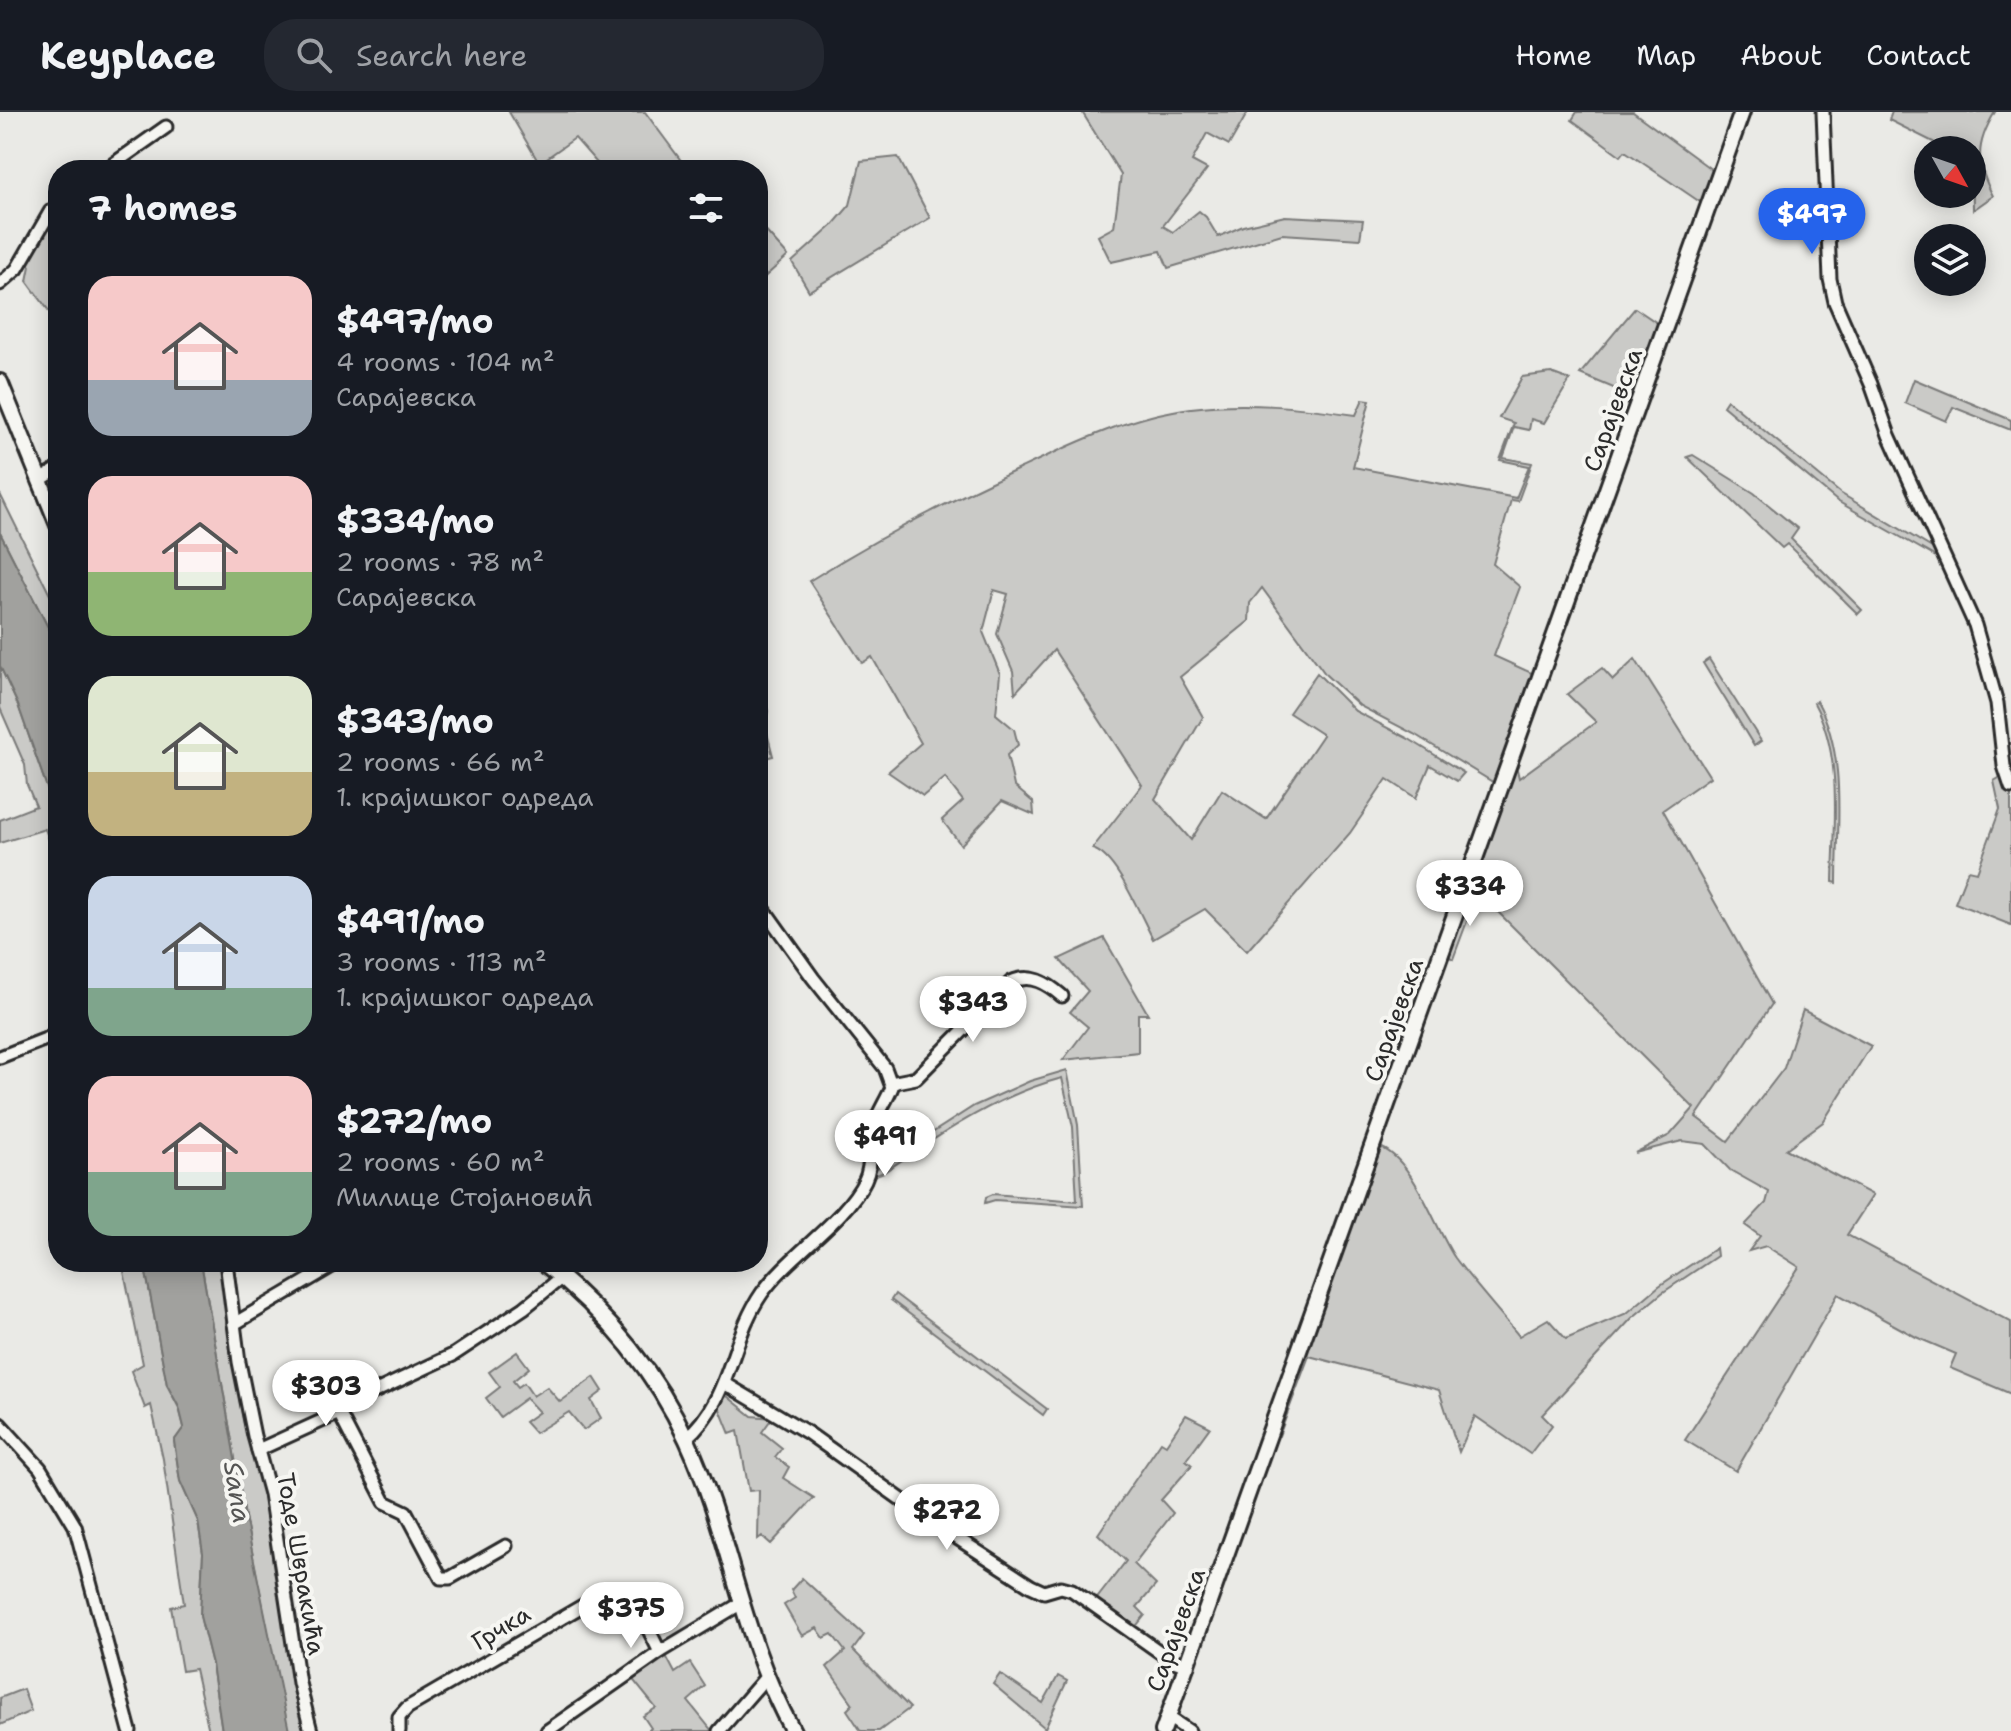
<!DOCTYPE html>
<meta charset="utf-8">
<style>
:root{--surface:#171b24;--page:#242831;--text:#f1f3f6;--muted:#9ea1a6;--line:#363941;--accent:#2563eb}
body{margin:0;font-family:"Shantell Sans",sans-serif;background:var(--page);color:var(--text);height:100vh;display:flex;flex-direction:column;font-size:30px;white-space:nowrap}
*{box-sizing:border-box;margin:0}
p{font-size:26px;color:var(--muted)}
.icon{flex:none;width:44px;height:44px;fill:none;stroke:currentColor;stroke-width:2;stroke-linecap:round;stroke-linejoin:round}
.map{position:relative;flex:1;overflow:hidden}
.drawer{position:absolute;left:48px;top:48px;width:720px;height:1112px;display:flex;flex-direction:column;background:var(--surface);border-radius:32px;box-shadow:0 4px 20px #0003}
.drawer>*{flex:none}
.needle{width:52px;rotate:130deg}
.controls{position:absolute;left:1914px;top:24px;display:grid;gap:16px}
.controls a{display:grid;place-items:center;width:72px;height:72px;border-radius:50%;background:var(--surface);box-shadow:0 4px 20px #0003;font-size:40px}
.price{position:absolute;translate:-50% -68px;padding:0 18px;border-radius:28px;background:#fff;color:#222;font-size:26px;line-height:52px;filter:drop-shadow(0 2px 4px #0008)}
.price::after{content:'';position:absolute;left:50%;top:48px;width:24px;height:18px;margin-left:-12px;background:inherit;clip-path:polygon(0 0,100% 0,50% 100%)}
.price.current{background:var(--accent);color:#fff}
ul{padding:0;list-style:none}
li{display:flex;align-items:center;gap:24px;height:200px;padding:0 40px}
li span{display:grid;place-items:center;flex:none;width:224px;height:160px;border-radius:24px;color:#555}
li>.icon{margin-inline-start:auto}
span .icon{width:96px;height:96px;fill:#fffc;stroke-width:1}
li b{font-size:34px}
h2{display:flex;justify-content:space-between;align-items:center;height:96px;padding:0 40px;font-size:34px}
header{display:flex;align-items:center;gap:48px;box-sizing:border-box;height:112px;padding:0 40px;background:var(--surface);border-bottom:2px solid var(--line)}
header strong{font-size:38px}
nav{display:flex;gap:44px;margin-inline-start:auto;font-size:28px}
.search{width:560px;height:72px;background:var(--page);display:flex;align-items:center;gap:20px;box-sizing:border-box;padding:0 28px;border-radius:32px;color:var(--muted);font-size:30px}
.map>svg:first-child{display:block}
.green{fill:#cacac7;stroke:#7a7a79;stroke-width:2}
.water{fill:#a1a19e;stroke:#727270;stroke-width:2}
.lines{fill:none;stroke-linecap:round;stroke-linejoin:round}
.minor-casing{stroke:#2b2b2b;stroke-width:17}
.major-casing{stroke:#2b2b2b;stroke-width:20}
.minor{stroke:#f6f6f2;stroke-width:11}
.major{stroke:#f6f6f2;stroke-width:14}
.labels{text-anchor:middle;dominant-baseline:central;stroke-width:8;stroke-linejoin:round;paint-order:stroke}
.street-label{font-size:24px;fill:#2b2b2b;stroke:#f6f6f2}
.water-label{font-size:26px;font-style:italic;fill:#545453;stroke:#f6f6f2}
</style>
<header>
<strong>Keyplace</strong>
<div class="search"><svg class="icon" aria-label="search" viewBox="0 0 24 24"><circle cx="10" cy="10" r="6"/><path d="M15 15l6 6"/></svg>Search here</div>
<nav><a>Home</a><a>Map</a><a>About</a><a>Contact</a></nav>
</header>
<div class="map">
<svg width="2011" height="1619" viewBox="0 0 2011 1619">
<rect width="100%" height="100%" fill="#eaeae6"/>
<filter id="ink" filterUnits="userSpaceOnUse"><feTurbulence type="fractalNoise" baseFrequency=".0125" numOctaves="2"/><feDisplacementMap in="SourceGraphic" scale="16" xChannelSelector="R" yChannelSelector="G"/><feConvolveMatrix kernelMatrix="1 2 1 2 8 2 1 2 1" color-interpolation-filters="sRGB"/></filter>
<g filter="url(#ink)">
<g class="green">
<path d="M509,0H645L688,58H667L663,53L656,58H603L575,26L547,46L556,58H531L539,51Z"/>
<path d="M1082,0H1248L1229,33L1207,21L1192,49L1207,57L1163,114L1173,120L1199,99L1206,105L1218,125L1243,114L1285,104L1363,108L1360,127L1282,122L1168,156L1161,139L1111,150L1098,124L1114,115L1121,63Z"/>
<path d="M1577,0H1633L1715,60L1703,92L1625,39L1621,44L1572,8Z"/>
<path d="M1892,0H1995C1975,33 1976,51 1993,84L1973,98L1972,38H1949L1889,8Z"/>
<path d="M898,45L930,106L809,179L792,150L832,114L850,93L861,49Z"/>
<path d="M58,97V191L49,199L27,169L30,154L25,149Z"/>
<path d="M762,115L788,144L758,171V118Z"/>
<path d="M1635,196L1660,213L1635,285L1580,262Z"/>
<path d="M1551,261L1570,268L1544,311L1531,307L1529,318L1514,315L1503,346L1532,351L1518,389L1511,388L1493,452L1520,475L1494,544L1536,563L1496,672L1414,622L1360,594L1326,563L1262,476L1250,491L1249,509L1180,565L1203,605L1155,687L1191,728L1222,678L1266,707L1323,623L1289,601L1317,561L1355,599L1409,627L1464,661L1457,669L1430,653L1416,686L1387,667L1350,721L1247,839L1205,797L1153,827C1141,805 1116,742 1092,737L1142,673L1054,538L1015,581L1013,559L997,522L1008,482L994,478L983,520L1000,562L996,602L1014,617L1018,633L1007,643L1014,674L1033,690L1034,703L1002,689L961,733L942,708L963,689L945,666L923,684L888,660L921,631L872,545L862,551L809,469C877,426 947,390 1019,357C1074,331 1130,304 1191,296C1246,289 1301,295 1356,303L1363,287L1370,288L1353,355L1516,386L1529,354L1500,348L1514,311L1499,306L1522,265Z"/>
<path d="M1914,267L2011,308V318L1953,295L1946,309L1905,291Z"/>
<path d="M1727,288L1840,381L1937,439L1943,449L1837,389L1723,294Z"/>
<path d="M1693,343L1754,381L1798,417L1791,427L1862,498L1858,502L1787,432L1782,436L1687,345Z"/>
<path d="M0,382L58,499V535L0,421Z"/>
<path d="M1635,547L1710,665L1663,698L1772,892L1696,1005L1728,1029L1784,956L1803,898L1871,934L1823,1010L1786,1037L1873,1083L1847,1123L2011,1210V1282L1950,1256L1956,1242L1916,1225L1838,1182L1736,1359L1685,1328L1799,1155L1766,1134L1749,1139L1760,1124L1745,1113L1766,1091L1769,1080L1730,1058L1705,1032L1682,1029L1635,1041L1670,1023L1694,996L1478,780L1453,847L1447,843L1515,649L1519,666L1596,610L1567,582L1602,556L1613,568Z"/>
<path d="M1709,547L1761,629L1754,634L1703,551Z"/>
<path d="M0,554L18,593L58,707V753L45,717L0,731V708L36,694L27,673L25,653L0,596Z"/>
<path d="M758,568L768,599L765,613L773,644L758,648Z"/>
<path d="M1817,589C1847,643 1837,711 1837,771L1833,770C1834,711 1843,644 1814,591Z"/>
<path d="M2008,661L2011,671V813L1955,791L1968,758L1977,760L2000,697L1994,669Z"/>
<path d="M1104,826L1148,902H1138V940L1063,948L1088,915L1070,900L1088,879L1059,847Z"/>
<path d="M1067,958L1078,1013L1083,1094L995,1088L985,1091L986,1085L993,1082L1077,1089L1073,1015L1062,966C995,984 941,1022 884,1060L876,1063L873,1059L974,994L1030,969Z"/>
<path d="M1377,1034C1413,1044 1435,1117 1455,1146C1475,1173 1498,1198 1519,1224L1548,1207L1566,1227L1627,1201L1659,1174L1716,1136L1717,1144L1662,1181L1632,1206L1542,1303L1552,1313L1530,1342L1475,1304L1459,1340L1439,1278L1309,1244L1279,1324L1273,1323Z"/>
<path d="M122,1150H144L167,1273L179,1296L184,1315L174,1329L180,1369L198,1409L203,1441L200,1504L212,1552L222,1619H209L195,1557L182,1559L171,1495L184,1492L163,1347L151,1293L145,1296L131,1259L143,1252Z"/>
<path d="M201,1150H219C235,1219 232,1294 259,1361L304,1619H288L245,1405Z"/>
<path d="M895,1182L1047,1297L1043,1303L891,1188Z"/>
<path d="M517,1240L529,1256L513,1269L518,1275L524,1271L533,1284L547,1275L560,1290L594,1265L603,1279L591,1288L601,1306L584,1318L569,1300L535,1321L525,1310L539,1300L526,1286L500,1305L486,1286L500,1275L489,1260Z"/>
<path d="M727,1284L752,1304L772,1306L762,1320L782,1336L775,1345L789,1355L783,1366L814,1386L771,1432L762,1424L758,1427L759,1378L749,1379L738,1319L730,1322L717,1290Z"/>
<path d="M1186,1303L1210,1315L1186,1348L1192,1353L1161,1388L1173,1401L1134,1452L1156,1473L1137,1495L1145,1503L1133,1518L1095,1489L1126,1449L1098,1422L1161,1330L1166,1333Z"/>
<path d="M802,1466L864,1523L853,1538L910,1596L879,1619H861L847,1598L853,1592L827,1555L845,1539L832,1522L824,1526L817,1516L802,1524L784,1493L795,1486L791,1478Z"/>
<path d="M665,1542L675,1561L690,1551L705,1574L688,1589L712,1619H648L651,1616L643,1604L656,1596L630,1564Z"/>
<path d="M1000,1562L1043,1591L1058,1564L1067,1569L1045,1616L993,1572Z"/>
<path d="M23,1577L31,1599L0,1613V1586Z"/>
</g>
<g class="water">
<path d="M0,421L58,535V707L18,593L0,554Z"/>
<path d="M144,1150H201L245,1405L289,1619H222L212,1552L200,1504L203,1441L198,1409L180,1369L174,1329L184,1315L179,1295L167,1273Z"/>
</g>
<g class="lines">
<defs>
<g id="minor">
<path d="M1823,0L1830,167L1835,190L1871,272L1889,323L1975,513L1997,591L2004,654L2011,675"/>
<path d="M105,58L166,15"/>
<path d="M0,172L17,157L50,100L58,93"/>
<path d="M40,368L58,357"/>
<path d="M0,945L51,925L56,917"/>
<path d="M891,971L916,966L1011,870C1031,861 1047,871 1062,884"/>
<path d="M226,1150L239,1250L254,1324L270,1382L299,1571L311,1619"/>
<path d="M234,1212L339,1150"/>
<path d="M291,1258L300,1274L339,1301"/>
<path d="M724,1271L808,1321L937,1413L1031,1474L1044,1480L1061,1475L1072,1478L1171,1548L1188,1554"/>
<path d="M0,1312L40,1356L75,1414L130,1619"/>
<path d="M686,1326C731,1288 730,1227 762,1181C790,1142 845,1109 865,1068C873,1052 869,1031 874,1014C878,1000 887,988 892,975L885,956L813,866L758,789"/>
<path d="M258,1338L339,1301"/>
<path d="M506,1434L450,1466H441L406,1400L385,1390L339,1301L342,1295L453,1243L524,1196L561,1166"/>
<path d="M1168,1605L1189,1619"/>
<path d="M399,1619V1605L407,1596L608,1479C635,1479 649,1520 660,1540"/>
<path d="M547,1619L660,1540L740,1492"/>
<path d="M719,1619L766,1565"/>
</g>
<g id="major">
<path d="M0,270L58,413"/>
<path d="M543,1150C604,1199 654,1256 687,1328C731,1423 740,1524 793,1619"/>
<path d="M1163,1619L1742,0"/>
</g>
</defs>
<use href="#minor" class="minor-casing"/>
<use href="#major" class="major-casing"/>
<use href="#minor" class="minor"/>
<use href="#major" class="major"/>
</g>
</g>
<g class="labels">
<g class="street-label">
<text transform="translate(1613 298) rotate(-70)">Сарајевска</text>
<text transform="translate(1394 908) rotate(-70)">Сарајевска</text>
<text transform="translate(301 1452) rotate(80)">Тоде Швракића</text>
<text transform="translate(501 1516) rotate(-31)">Грчка</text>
<text transform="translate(1176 1518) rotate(-70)">Сарајевска</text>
</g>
<g class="water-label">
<text transform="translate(238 1380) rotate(81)">Sana</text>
</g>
</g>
</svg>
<div class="controls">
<a><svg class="needle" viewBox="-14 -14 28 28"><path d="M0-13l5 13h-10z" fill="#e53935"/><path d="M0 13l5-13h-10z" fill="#9ea1a6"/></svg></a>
<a><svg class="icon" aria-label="layers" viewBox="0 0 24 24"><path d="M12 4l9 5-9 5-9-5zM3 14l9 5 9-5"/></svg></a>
</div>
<b class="price current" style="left:1812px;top:144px">$497</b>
<b class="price" style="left:1470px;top:816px">$334</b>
<b class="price" style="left:973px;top:932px">$343</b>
<b class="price" style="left:885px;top:1066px">$491</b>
<b class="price" style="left:326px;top:1316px">$303</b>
<b class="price" style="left:947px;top:1440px">$272</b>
<b class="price" style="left:631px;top:1538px">$375</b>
<section class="drawer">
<h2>7 homes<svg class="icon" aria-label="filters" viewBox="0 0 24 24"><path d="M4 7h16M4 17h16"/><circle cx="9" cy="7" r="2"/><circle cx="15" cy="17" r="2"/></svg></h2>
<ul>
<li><span style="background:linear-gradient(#f6c9c9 65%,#9aa5b1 0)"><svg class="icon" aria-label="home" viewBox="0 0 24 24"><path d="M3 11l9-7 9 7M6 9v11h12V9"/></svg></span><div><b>$497/mo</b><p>4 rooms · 104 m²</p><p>Сарајевска</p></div></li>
<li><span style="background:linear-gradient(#f6c9c9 60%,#8fb573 0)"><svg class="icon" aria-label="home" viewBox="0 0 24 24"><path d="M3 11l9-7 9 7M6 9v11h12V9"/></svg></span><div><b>$334/mo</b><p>2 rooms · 78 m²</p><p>Сарајевска</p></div></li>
<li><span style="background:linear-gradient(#dfe7d0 60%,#c2b280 0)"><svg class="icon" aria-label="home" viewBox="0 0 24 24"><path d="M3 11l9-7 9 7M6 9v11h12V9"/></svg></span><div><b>$343/mo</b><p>2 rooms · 66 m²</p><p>1. крајишког одреда</p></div></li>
<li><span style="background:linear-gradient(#c9d6e8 70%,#7fa58c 0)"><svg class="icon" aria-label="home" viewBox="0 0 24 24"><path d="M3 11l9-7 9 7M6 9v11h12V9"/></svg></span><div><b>$491/mo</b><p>3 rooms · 113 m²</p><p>1. крајишког одреда</p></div></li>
<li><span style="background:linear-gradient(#f6c9c9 60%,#7fa58c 0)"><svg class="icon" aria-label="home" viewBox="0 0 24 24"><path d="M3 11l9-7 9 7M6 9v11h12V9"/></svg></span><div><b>$272/mo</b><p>2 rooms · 60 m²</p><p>Милице Стојановић</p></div></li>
</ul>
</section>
</div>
